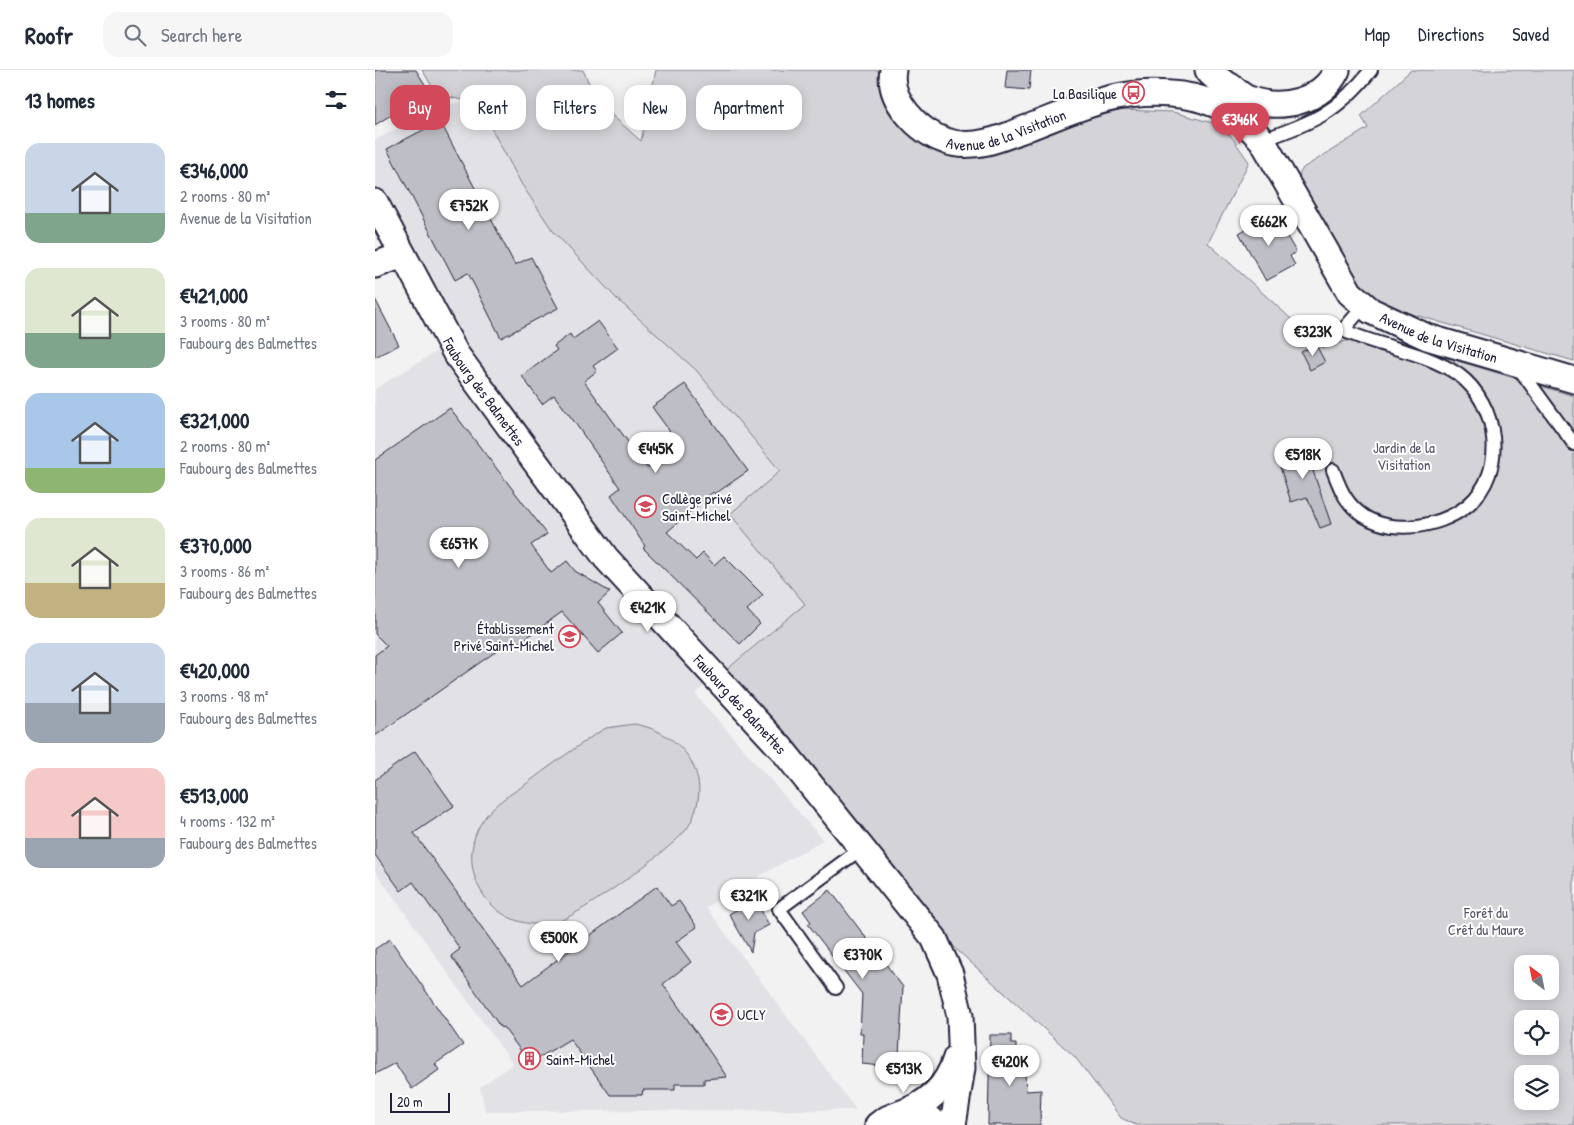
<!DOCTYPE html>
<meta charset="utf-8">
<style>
:root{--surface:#fff;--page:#f6f6f7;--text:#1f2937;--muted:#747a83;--line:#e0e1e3;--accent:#d1495b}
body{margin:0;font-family:"Patrick Hand",sans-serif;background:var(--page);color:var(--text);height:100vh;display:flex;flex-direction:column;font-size:19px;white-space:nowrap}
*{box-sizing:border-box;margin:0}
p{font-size:16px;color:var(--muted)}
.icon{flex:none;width:28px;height:28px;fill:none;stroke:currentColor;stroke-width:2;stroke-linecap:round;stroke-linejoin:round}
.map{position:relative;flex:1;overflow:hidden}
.sheet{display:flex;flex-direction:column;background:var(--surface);width:375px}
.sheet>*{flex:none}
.top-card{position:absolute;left:15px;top:15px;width:475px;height:45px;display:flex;gap:10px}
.needle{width:32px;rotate:328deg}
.tools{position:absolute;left:1139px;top:885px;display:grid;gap:10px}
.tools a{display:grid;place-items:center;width:45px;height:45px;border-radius:10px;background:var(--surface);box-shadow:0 2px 12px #0003;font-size:25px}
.scale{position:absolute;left:15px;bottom:12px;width:60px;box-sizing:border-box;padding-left:5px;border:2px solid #22223b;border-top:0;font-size:14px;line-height:18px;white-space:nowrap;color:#22223b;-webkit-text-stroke:4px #fff;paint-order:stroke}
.price{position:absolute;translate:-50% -42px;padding:0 11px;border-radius:18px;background:#fff;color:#222;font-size:16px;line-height:32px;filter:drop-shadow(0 1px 2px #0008)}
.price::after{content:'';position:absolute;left:50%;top:30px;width:15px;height:11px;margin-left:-8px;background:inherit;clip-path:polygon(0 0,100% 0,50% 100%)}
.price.current{background:var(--accent);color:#fff}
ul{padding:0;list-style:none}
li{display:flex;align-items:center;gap:15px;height:125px;padding:0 25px}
li span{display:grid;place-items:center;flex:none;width:140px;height:100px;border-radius:15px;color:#555}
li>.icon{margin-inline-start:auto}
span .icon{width:60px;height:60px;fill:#fffc;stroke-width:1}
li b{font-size:21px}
h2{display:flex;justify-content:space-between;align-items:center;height:60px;padding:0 25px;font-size:21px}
.chip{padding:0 18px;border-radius:15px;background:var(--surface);box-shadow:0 2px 12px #0003;font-size:18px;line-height:45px}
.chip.current{background:var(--accent);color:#fff}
header{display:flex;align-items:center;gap:30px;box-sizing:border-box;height:70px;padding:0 25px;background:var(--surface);border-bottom:1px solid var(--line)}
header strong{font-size:24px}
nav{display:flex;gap:28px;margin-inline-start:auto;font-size:18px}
.search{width:350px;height:45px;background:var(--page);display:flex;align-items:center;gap:12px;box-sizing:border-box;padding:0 18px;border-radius:15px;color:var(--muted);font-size:19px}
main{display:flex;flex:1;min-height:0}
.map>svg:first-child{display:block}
.built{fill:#e2e2e6}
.green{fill:#d3d3d8;stroke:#7a7a8a;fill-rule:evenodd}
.building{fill:#bebec6;stroke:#22223b}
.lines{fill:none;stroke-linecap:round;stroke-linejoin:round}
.service-casing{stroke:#22223b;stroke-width:16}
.minor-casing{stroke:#22223b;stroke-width:29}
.service{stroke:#fff;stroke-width:12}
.minor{stroke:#fff;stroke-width:25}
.labels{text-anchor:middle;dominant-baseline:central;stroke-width:4;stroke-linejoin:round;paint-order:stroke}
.poi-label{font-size:15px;fill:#22223b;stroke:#fff;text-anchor:start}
.street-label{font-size:15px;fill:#22223b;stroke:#fff}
.park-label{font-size:15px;fill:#57576a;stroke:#fff}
</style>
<header>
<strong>Roofr</strong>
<div class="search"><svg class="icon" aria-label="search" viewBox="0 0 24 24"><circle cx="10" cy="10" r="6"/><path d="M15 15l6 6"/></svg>Search here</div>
<nav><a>Map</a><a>Directions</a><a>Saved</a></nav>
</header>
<main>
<section class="sheet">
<h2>13 homes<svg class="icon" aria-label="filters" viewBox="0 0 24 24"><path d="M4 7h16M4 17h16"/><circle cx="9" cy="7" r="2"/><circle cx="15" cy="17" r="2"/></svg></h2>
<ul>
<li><span style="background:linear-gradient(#c9d6e8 70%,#7fa58c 0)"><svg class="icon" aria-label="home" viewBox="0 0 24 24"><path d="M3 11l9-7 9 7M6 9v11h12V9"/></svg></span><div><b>€346,000</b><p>2 rooms · 80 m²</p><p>Avenue de la Visitation</p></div></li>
<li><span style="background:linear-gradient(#dfe7d0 65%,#7fa58c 0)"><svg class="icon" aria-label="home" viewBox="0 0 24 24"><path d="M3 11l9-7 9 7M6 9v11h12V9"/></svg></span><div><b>€421,000</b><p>3 rooms · 80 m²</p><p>Faubourg des Balmettes</p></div></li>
<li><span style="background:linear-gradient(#a9c7e8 75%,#8fb573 0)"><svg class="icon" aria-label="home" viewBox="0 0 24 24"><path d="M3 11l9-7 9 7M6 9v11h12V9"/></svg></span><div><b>€321,000</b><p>2 rooms · 80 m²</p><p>Faubourg des Balmettes</p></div></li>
<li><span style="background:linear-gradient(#dfe7d0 65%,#c2b280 0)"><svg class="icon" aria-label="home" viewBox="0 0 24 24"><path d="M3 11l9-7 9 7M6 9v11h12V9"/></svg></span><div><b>€370,000</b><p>3 rooms · 86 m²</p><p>Faubourg des Balmettes</p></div></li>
<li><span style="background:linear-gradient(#c9d6e8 60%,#9aa5b1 0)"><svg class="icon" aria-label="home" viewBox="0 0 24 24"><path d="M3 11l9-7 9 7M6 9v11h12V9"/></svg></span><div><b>€420,000</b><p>3 rooms · 98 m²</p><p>Faubourg des Balmettes</p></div></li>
<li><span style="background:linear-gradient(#f6c9c9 70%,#9aa5b1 0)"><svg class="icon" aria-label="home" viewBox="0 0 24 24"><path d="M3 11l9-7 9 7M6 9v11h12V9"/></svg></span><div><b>€513,000</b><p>4 rooms · 132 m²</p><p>Faubourg des Balmettes</p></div></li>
</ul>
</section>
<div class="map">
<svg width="1199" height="1055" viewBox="0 0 1199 1055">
<rect width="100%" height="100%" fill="#f2f2f3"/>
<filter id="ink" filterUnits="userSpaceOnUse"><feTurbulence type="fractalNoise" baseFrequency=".02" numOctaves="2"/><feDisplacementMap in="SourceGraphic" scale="10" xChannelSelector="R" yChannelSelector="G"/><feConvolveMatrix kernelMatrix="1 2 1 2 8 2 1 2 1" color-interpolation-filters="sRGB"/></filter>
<g filter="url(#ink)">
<path class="built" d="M91,31L107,41L147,115L242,229L321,300L405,402L355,444L430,534L320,624L448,770L331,837L481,1040L110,1041L105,1017L138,994L0,801V319L75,273L0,132V70L66,36Z"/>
<g class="green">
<path d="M47,0H208L223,33L266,71L281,0H509L575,84L608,87L692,55L747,40L798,42L838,53L856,66L874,92L833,173L948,278L993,264L1199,326V1055H761L746,1048L700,987L582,880L351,600L430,534L355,444L405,401L321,300L242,229L178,161L147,115L107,41L91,31L62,24ZM1148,894H1175V921H1148ZM1148,949H1175V976H1148ZM1148,1004H1175V1031H1148Z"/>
<path d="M1036,0H1199V291L999,233L980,215L923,120L925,103L928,98L993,58L986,46Z"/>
<path d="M259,654C309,662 342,709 313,757C303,775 202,847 182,852C158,858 133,852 116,834C94,812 90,776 108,750C118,734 136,724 151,714C173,697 196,681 219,665L231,658Z"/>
</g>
<g class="building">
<path d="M0,0H41L54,21L0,55Z"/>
<path d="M632,0H656L654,20L630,18Z"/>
<path d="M65,51L140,195L156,187L183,238L126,268L93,203L80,210L12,79Z"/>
<path d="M899,144L921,182L915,186L920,195L891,211L864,163Z"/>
<path d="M0,229L24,275L0,287Z"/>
<path d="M223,251L243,278L218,296L222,301L209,311L272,398L304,374L277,337L310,314L373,401L340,424L338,422L292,462L321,490L328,483L339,495L349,486L388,525L372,540L385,554L365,574L268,478L270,476L236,425L245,418L198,350L179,325L167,334L147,306L182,280L179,276L195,264L198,269Z"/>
<path d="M941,275L950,292L935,300L926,282Z"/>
<path d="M75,338L172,464L156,475L176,503L192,491L200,501L235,522L223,533L247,563L223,583L187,542L137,578L133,573L0,666V585L12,576L0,564V390Z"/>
<path d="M934,374L942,399L938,401L956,454L945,458L932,427L916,432L901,384Z"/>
<path d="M40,681L79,736L39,763L148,915L282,816L296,836L304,831L322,857L301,872L316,892L288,914L352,1007L329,1009V1014H300V1020H268L267,1025H235L195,969L155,993L128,957L126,958L76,886L85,879L38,812L26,821L0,785V710Z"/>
<path d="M455,820L528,917L523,1001L507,1000V996L487,994L488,963H485L487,924L433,854L436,852L428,841Z"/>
<path d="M380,829L394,855L379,863L376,882L354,844Z"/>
<path d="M15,869L88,975L60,994L64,1000L37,1019L20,993L0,1004V879Z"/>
<path d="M615,965H636V974H641V982L649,983L651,1021L666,1020L665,1055H613Z"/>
</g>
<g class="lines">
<defs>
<g id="service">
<path d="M887,70C937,53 962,43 996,0"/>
<path d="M1143,297L1199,374"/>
<path d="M958,400C963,413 968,427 978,437C1006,467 1063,460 1093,435C1133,401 1123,334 1084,305C1048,280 1005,278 968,260L989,236"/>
<path d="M461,918L404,839L487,778"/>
</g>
<g id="minor">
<path id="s1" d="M518,0C512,30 544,62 571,71C584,76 599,75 612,72C626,69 639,63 652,58C707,37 745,17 806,25C842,30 863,44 887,70L975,223L996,241L1052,267L1199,310"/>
<path d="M833,0C837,7 848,12 855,16C861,20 867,27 874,29C905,41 947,32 962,0"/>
<path id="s2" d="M0,132L81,284L231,488L406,678L559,868L575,904L585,946L587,998L578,1055"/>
<path d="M0,195L28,185"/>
<path d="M524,1044C552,1035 572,1018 581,988"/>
<path d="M503,1055C521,1040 545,1040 563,1055"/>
</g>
</defs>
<use href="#service" class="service-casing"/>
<use href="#minor" class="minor-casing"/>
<use href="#service" class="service"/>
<use href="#minor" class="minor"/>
</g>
</g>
<defs>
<symbol id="bus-ring" viewBox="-11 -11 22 22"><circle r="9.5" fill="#fff" stroke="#d1495b" stroke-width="1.5"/><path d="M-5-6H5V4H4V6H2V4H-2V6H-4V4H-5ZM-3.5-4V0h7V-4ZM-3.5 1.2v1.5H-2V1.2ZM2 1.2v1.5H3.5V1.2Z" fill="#d1495b"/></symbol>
<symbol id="school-ring" viewBox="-11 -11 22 22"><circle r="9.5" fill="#fff" stroke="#d1495b" stroke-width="1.5"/><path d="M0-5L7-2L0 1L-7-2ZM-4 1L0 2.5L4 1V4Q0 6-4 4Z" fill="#d1495b"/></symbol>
<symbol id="university-ring" viewBox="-11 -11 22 22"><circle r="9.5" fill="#fff" stroke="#d1495b" stroke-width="1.5"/><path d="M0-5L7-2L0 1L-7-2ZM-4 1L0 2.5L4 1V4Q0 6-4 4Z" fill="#d1495b"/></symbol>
<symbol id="building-ring" viewBox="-11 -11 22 22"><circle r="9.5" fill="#fff" stroke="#d1495b" stroke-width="1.5"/><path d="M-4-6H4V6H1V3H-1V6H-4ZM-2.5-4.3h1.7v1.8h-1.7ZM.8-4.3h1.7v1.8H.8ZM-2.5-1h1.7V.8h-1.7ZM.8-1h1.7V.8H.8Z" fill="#d1495b"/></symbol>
</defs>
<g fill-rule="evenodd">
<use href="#bus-ring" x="746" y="10" width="25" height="25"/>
<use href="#school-ring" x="258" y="424" width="25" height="25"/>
<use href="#school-ring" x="182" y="554" width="25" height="25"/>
<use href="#university-ring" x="334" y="932" width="25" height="25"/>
<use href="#building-ring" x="142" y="976" width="25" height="25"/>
</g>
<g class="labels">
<g class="poi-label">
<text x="742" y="23" text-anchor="end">La Basilique</text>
<text x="287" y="428">Collège privé<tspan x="287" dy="17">Saint-Michel</tspan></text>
<text x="179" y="558" text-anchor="end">Établissement<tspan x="179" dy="17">Privé Saint-Michel</tspan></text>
<text x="362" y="944">UCLY</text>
<text x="171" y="989">Saint-Michel</text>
</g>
<g class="street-label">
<text stroke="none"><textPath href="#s1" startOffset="158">Avenue de la Visitation</textPath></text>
<text stroke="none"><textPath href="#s1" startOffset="711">Avenue de la Visitation</textPath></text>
<text stroke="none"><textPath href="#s2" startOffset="219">Faubourg des Balmettes</textPath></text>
<text stroke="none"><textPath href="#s2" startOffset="624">Faubourg des Balmettes</textPath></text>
</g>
<g class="park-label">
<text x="1029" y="377">Jardin de la<tspan x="1029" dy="17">Visitation</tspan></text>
<text x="1111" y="842">Forêt du<tspan x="1111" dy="17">Crêt du Maure</tspan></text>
</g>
</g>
</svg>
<div class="tools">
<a><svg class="needle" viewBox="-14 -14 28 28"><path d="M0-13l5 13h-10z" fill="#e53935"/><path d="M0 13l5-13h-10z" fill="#747a83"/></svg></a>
<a><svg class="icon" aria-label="locate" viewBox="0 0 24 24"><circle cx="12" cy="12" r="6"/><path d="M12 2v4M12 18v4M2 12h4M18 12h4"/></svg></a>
<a><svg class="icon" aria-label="layers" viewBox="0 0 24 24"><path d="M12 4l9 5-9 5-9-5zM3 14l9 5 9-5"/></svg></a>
</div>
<div class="scale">20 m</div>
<b class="price current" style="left:865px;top:75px">€346K</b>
<b class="price" style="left:94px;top:161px">€752K</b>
<b class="price" style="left:894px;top:177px">€662K</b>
<b class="price" style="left:938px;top:287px">€323K</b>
<b class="price" style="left:281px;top:404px">€445K</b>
<b class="price" style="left:928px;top:410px">€518K</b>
<b class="price" style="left:84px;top:499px">€657K</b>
<b class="price" style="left:273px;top:563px">€421K</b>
<b class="price" style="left:374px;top:851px">€321K</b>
<b class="price" style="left:184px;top:893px">€500K</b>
<b class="price" style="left:488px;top:910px">€370K</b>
<b class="price" style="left:635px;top:1017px">€420K</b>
<b class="price" style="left:529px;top:1024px">€513K</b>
<div class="top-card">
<a class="chip current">Buy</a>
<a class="chip">Rent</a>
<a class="chip">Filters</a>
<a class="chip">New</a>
<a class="chip">Apartment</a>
</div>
</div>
</main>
